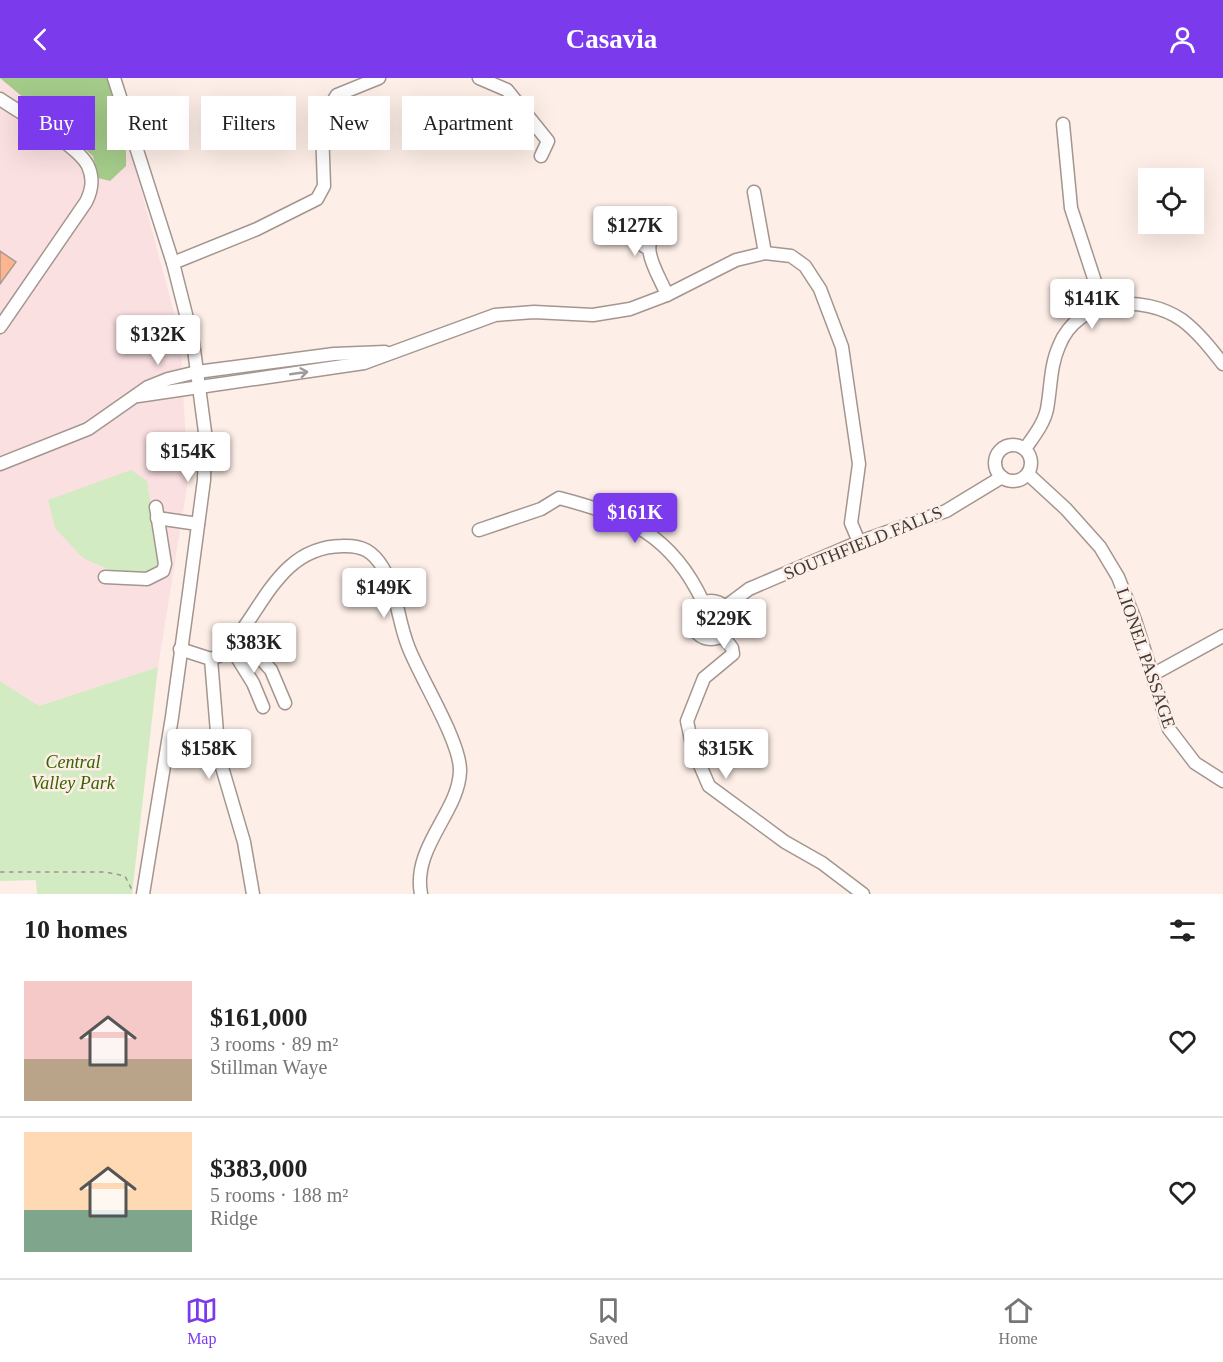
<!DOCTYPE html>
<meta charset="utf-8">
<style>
:root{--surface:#fff;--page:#f2f2f2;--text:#222;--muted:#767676;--line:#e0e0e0;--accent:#7c3aed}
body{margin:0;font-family:"Times New Roman",serif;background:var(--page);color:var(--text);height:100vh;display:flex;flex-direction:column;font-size:22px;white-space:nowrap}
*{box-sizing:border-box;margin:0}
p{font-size:20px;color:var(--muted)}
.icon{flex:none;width:33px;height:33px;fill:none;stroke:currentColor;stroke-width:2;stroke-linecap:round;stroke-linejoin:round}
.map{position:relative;height:816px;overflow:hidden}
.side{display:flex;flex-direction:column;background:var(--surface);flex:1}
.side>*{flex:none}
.top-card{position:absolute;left:18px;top:18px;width:600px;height:54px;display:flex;gap:12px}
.tools{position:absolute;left:1138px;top:90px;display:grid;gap:12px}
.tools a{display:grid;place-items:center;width:66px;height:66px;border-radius:0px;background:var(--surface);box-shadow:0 6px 24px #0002;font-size:30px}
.price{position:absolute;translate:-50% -51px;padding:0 14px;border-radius:6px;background:#fff;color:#222;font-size:20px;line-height:39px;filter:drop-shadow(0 2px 3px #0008)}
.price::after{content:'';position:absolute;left:50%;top:36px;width:18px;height:14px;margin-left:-9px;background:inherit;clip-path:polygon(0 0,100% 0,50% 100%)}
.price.selected{background:var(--accent);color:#fff}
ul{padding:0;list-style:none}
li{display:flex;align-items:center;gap:18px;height:150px;padding:0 24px}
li+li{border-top:2px solid var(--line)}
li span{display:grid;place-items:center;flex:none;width:168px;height:120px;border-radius:0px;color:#555}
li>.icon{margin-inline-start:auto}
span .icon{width:72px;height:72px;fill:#fffc;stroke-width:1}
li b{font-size:26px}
h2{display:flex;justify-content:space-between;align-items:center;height:72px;padding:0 24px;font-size:26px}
.tag{padding:0 21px;border-radius:0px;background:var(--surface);box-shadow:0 6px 24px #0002;font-size:21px;line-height:54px}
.tag.selected{background:var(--accent);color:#fff}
header{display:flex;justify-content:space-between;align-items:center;height:78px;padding:0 24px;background:var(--accent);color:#fff;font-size:27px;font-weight:600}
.menu{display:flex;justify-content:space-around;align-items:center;height:84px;border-top:2px solid var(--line);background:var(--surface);font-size:16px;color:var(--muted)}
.menu a{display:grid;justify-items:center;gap:3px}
.menu .selected{color:var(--accent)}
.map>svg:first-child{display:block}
.education{fill:#fbe0e2}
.green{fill:#d2ebc2}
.forest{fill:#a4cb8a}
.building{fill:#fcb58f;stroke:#a79992;stroke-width:1.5}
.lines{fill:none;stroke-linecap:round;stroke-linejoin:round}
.minor-casing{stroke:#a4968f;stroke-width:15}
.path{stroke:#a09590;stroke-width:1.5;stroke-dasharray:4.5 4.5;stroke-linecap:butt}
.minor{stroke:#fff;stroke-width:12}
.oneway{stroke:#a09c9b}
.labels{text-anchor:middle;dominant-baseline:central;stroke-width:5;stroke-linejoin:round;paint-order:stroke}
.street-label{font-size:18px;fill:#403a37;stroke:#fdeee7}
.park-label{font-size:18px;font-style:italic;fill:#366300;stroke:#fdeee7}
</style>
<header><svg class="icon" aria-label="back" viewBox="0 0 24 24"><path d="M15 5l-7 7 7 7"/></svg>Casavia<svg class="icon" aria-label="person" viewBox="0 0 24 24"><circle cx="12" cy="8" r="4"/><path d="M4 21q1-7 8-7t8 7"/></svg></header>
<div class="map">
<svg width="1223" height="816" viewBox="0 0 1223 816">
<rect width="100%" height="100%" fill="#fdeee7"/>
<path class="education" d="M0,0H111L180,257L188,403L158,589L39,628L0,603Z"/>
<g class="green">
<path d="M131,392L147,403L160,489L146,497L112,493L83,480L55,450L48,422Z"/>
<path d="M158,589L132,816H37L36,802L0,803V603L39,628Z"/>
</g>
<path class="forest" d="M0,0H110L126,59V88L110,103L98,100L93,78Z"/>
<path class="building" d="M0,173L16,184L0,206Z"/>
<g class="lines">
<defs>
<g id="minor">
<path d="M114,0L173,185L193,264L205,354L204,402L189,515L172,639L143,816"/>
<path d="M479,0L507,12L548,63L541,78"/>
<path d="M0,21C20,35 79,68 88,88C94,101 92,112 86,124L0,249"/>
<path d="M1063,46L1071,130L1103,228"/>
<path d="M754,114L765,175"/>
<path d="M659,144C638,171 656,190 667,217"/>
<path d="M628,158L647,170"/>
<path d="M173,185L257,151L317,121L324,108L322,51L327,33L337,17L379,0"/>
<path d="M138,318L364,285L495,237L534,234L593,237L630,231L667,217L736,182L765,175L791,178L805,188L820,211L842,269L859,386L851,445L859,464"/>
<circle cx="1013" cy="385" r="18"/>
<path d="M1025,371C1033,359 1044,346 1047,331C1051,310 1050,288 1059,268C1078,219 1144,216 1182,242C1198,254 1211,271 1223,286"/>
<path d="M0,386L88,351L148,309L168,301L197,294L334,276L385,274"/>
<path d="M1028,396L1066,431L1100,469L1118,499L1135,542L1169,651L1195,685L1223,703"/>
<path d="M157,440L198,446"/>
<path d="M479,452L541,431L559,420C628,438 672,457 703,524"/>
<path d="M105,499L147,501L163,493L165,486L156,429"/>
<circle cx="711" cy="542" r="19"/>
<path d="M725,529L749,511L859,464L946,433L1002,399"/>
<path d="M239,556L271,592L285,625"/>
<path d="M722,557L732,570L733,576L704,600L687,643L693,671L709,708L785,764L822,785L863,816"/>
<path d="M230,568L253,605L263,629"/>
<path d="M180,571L211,581L223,576C262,536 277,469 342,468C362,467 373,473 383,490C397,513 398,543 408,568C419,598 461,664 460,693C459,734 412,769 421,816"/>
<path d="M211,581L219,679L244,764L253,816"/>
<path d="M1152,597L1223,558"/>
</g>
</defs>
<use href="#minor" class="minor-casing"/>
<path class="path" d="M0,794H105L125,798L132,812"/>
<use href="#minor" class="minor"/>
</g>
<defs><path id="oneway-shaft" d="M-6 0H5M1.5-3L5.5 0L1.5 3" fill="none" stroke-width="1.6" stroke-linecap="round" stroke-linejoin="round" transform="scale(1.5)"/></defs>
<use class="oneway" href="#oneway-shaft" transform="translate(299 295) rotate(-8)"/>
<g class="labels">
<g class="street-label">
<text transform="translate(863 465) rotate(-22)">SOUTHFIELD FALLS</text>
<text transform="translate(1146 580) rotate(71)">LIONEL PASSAGE</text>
</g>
<g class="park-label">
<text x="73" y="684">Central<tspan x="73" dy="21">Valley Park</tspan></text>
</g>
</g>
</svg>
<div class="tools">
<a><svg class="icon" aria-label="locate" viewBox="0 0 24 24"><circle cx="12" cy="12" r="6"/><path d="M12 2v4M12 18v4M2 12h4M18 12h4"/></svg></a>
</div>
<b class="price" style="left:635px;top:179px">$127K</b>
<b class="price" style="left:1092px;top:252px">$141K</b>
<b class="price" style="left:158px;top:288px">$132K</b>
<b class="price" style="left:188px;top:405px">$154K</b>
<b class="price selected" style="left:635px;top:466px">$161K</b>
<b class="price" style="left:384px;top:541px">$149K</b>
<b class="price" style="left:724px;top:572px">$229K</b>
<b class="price" style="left:254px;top:596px">$383K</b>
<b class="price" style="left:209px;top:702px">$158K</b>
<b class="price" style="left:726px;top:702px">$315K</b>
<div class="top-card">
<a class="tag selected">Buy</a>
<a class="tag">Rent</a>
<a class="tag">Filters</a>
<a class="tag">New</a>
<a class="tag">Apartment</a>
</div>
</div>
<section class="side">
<h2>10 homes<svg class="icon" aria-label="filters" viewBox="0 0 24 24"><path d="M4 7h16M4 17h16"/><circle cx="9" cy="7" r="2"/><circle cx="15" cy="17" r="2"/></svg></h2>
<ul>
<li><span style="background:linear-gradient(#f6c9c9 65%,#b9a48a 0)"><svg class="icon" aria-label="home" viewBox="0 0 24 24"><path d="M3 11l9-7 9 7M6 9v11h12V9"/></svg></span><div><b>$161,000</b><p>3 rooms · 89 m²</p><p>Stillman Waye</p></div><svg class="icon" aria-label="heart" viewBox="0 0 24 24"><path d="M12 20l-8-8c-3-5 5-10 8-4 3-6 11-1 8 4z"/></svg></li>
<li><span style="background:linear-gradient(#ffd9b3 65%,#7fa58c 0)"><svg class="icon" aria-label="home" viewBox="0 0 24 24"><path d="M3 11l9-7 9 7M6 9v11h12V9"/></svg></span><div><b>$383,000</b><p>5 rooms · 188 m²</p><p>Ridge</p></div><svg class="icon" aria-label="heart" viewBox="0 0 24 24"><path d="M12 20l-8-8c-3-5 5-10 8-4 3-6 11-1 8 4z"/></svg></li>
</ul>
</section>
<nav class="menu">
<a class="selected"><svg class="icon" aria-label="map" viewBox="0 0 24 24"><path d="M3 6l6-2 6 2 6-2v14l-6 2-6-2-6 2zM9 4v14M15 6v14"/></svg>Map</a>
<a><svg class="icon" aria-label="saved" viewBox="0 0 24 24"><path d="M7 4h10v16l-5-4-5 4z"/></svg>Saved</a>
<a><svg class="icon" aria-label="home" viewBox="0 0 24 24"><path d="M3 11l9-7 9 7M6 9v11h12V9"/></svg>Home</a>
</nav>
